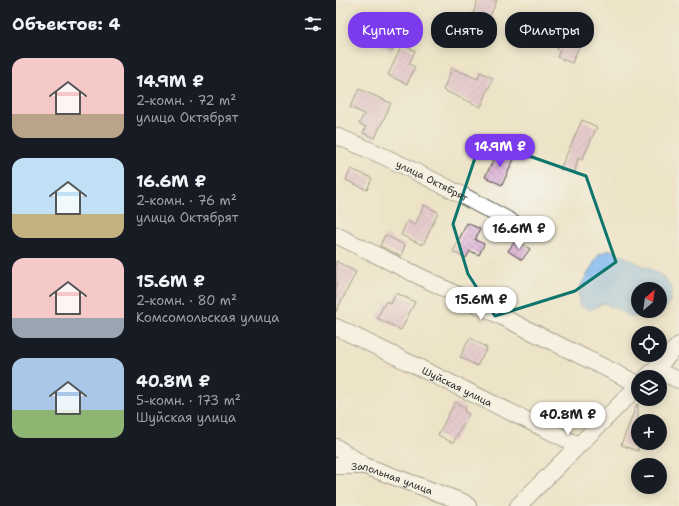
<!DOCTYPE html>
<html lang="ru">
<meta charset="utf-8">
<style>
:root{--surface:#171b24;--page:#20242c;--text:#f1f3f6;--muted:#9ea1a6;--accent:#7c3aed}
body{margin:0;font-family:"Shantell Sans",sans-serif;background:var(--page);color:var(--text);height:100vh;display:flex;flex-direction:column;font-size:15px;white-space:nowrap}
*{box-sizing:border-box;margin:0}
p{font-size:13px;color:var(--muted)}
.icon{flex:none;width:22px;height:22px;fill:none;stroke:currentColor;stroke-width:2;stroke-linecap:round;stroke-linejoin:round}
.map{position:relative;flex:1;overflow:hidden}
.panel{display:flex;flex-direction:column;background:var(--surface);width:336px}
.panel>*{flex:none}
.banner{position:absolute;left:12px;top:12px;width:271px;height:36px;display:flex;gap:8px}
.needle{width:26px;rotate:29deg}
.controls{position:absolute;left:295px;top:282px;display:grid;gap:8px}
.controls a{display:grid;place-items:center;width:36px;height:36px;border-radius:50%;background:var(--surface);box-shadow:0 2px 10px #0003;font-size:20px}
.price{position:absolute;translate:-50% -34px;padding:0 9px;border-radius:14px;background:#fff;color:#222;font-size:13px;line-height:26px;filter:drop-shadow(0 1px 2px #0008)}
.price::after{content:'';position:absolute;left:50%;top:24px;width:12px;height:9px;margin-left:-6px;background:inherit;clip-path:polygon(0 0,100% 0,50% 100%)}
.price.active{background:var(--accent);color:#fff}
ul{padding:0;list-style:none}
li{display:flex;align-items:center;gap:12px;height:100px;padding:0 12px}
li span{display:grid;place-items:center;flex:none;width:112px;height:80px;border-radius:12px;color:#555}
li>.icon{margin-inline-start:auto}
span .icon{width:48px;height:48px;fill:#fffc;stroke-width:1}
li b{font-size:17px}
h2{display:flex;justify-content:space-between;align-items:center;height:48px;padding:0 12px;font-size:17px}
.tag{padding:0 14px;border-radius:16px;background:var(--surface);box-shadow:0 2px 10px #0003;font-size:14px;line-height:36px}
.tag.active{background:var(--accent);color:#fff}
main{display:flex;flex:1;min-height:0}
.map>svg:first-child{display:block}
.water{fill:#7bb6ec;stroke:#53708c;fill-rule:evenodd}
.building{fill:url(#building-cross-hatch)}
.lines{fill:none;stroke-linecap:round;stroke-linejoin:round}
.minor-casing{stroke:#484742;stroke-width:18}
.minor{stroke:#fff;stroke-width:16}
.marked{fill:none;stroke:#0f766e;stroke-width:3;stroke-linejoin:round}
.labels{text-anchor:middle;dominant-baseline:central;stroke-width:3.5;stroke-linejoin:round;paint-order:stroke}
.street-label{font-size:10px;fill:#2b2b2b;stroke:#f6f6f2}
</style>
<main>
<section class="panel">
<h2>Объектов: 4<svg class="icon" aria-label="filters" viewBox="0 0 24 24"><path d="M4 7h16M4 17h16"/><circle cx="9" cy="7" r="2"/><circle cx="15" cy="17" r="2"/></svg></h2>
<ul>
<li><span style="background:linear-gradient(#f6c9c9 70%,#b9a48a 0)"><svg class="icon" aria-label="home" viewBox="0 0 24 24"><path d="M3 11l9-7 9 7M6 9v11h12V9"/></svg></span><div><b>14.9M ₽</b><p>2-комн. · 72 m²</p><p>улица Октябрят</p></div></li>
<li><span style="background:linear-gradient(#bfe0f5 70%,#c2b280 0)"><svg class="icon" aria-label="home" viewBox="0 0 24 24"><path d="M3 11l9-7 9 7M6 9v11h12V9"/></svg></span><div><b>16.6M ₽</b><p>2-комн. · 76 m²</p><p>улица Октябрят</p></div></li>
<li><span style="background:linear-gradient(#f6c9c9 75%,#9aa5b1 0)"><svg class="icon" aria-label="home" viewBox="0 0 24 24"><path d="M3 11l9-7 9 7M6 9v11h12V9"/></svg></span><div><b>15.6M ₽</b><p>2-комн. · 80 m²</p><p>Комсомольская улица</p></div></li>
<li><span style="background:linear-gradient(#a9c7e8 65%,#8fb573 0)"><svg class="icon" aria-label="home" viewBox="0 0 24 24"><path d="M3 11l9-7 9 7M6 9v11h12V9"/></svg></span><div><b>40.8M ₽</b><p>5-комн. · 173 m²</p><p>Шуйская улица</p></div></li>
</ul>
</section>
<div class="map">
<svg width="343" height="506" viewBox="0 0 343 506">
<defs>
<pattern id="building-cross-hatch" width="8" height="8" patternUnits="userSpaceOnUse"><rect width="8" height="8" fill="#dcacd3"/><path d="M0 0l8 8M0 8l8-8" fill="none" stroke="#b38cab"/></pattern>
</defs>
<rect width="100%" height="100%" fill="#f6f6f2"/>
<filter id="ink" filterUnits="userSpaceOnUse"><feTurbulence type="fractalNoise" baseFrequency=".025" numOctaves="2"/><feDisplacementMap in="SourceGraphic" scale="8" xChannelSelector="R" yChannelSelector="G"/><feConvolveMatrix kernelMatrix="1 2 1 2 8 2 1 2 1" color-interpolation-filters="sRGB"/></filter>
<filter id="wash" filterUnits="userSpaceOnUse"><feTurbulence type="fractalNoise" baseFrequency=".012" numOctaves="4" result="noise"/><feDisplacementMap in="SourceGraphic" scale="16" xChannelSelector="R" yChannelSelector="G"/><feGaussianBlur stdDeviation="0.9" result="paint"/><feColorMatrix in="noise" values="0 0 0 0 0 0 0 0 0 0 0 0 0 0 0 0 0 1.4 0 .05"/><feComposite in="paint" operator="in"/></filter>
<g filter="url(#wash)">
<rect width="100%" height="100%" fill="#ede3c6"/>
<path class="water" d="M275,250L326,275L336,288L334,301L324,316L296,317L268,303L254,310L243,305V289L263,254ZM302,289H324V311H302Z"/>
<g id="blocks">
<g class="building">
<path d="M142,0H161L149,28L134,21Z"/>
<path d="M235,24L250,30L236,63L221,57L224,50L221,49L226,37L229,39Z"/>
<path d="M50,33L62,38L56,52L44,46Z"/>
<path d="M66,45L79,51L73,64L79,67L71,84L52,75Z"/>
<path d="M116,68L142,79L144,72L157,78L145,107L107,90Z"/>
<path d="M23,89L55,103L39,138L27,133L30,127L23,124L28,114L14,107Z"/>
<path d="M246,120L261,127L246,160L242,158L239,172L224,169Z"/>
<path d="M162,151L178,159L166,185L149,177Z"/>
<path d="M15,169L36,178L31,190L10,180Z"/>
<path d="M88,205L102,212L87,245L65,235L71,221L79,225Z"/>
<path d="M131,223L144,229L139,240L148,244L143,255L134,251L130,258L117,252Z"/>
<path d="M49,235L69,245L65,256L44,246Z"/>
<path d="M180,240L194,249L186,260L172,251Z"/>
<path d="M0,261L20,272L0,312Z"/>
<path d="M60,293L79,302L65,330L41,318L50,301L55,304Z"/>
<path d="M134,338L151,348L141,366L124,357Z"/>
<path d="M119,402L130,408L128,411L133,414L117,443L102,435Z"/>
<path d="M301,404H302V451L285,445Z"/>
</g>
</g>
</g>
<g filter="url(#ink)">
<use href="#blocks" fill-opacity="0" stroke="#484742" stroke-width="1"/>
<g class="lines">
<defs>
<g id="minor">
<path id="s1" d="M0,136C66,162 128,196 190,230"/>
<path d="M0,235L302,384"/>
<path id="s2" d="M0,327L242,445"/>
<path d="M319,370L343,380"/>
<path d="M311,377L343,345"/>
<path d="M0,447L29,466"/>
<path id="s3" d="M0,466H29L127,502L132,506"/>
<path d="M182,506L302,386"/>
</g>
</defs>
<use href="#minor" class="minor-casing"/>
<use href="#minor" class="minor"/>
</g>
</g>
<path d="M0 0H343V506H0ZM141,152L196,157L250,176L280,262L239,291L159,316L132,274L117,224Z" fill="#ede3c6" fill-opacity=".55" fill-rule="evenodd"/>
<path class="marked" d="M141,152L196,157L250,176L280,262L239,291L159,316L132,274L117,224Z"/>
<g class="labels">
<g class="street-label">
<text stroke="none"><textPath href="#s1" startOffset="106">улица Октябрят</textPath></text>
<text stroke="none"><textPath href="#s2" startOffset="135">Шуйская улица</textPath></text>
<text stroke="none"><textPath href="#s3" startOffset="58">Запольная улица</textPath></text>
</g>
</g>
</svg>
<div class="controls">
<a><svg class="needle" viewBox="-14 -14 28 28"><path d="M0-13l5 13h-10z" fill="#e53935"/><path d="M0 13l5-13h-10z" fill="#9ea1a6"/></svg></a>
<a><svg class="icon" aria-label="locate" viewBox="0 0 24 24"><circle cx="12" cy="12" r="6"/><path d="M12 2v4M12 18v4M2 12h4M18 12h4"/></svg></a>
<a><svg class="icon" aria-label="layers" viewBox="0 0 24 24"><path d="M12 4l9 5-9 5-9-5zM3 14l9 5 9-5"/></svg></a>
<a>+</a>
<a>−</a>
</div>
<b class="price active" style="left:164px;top:168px">14.9M ₽</b>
<b class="price" style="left:183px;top:250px">16.6M ₽</b>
<b class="price" style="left:145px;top:321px">15.6M ₽</b>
<b class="price" style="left:232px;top:436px">40.8M ₽</b>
<div class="banner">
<a class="tag active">Купить</a>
<a class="tag">Снять</a>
<a class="tag">Фильтры</a>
</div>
</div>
</main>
